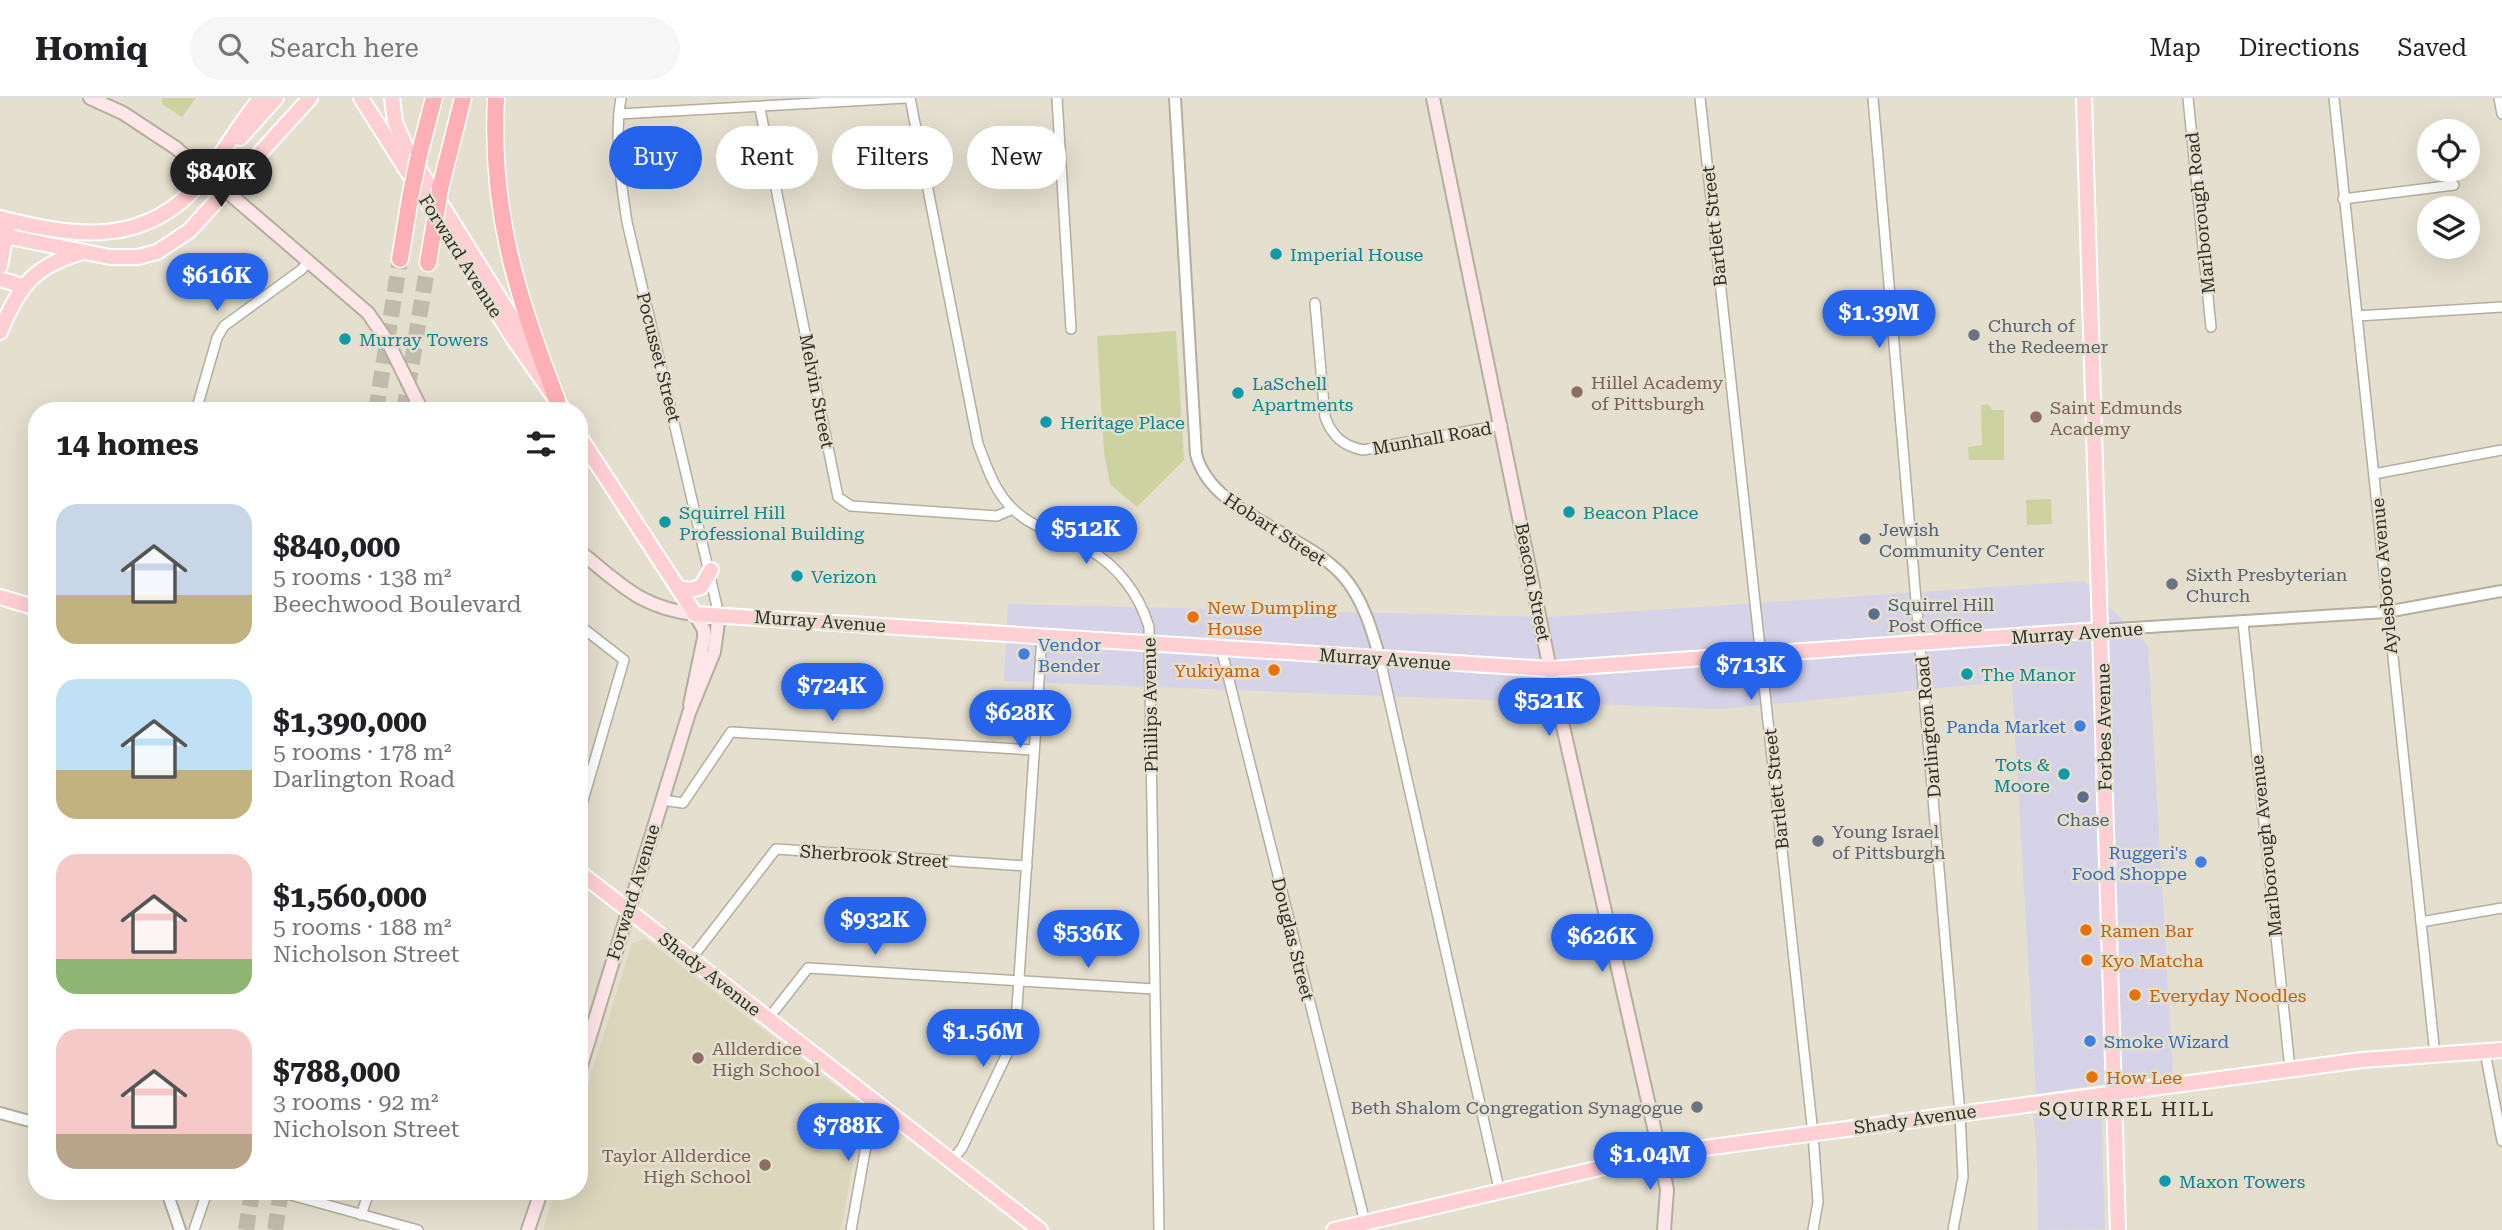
<!DOCTYPE html>
<meta charset="utf-8">
<style>
:root{--surface:#fff;--page:#f6f6f6;--text:#202124;--muted:#757577;--line:#e0e0e0;--accent:#2563eb}
body{margin:0;font-family:"Roboto Serif",serif;background:var(--page);color:var(--text);height:100vh;display:flex;flex-direction:column;font-size:26px;white-space:nowrap}
*{box-sizing:border-box;margin:0}
p{font-size:23px;color:var(--muted)}
.icon{flex:none;width:38px;height:38px;fill:none;stroke:currentColor;stroke-width:2;stroke-linecap:round;stroke-linejoin:round}
.map{position:relative;flex:1;overflow:hidden}
.drawer{position:absolute;left:28px;top:304px;width:560px;height:798px;display:flex;flex-direction:column;background:var(--surface);border-radius:28px;box-shadow:0 7px 28px #0002}
.drawer>*{flex:none}
.banner{position:absolute;left:609px;top:28px;width:665px;height:63px;display:flex;gap:14px}
.tools{position:absolute;left:2417px;top:21px;display:grid;gap:14px}
.tools a{display:grid;place-items:center;width:63px;height:63px;border-radius:50%;background:var(--surface);box-shadow:0 7px 28px #0002;font-size:35px}
.price{position:absolute;translate:-50% -60px;padding:0 16px;border-radius:24px;background:var(--accent);color:#fff;font-size:23px;line-height:46px;filter:drop-shadow(0 2px 4px #0008)}
.price::after{content:'';position:absolute;left:50%;top:42px;width:21px;height:16px;margin-left:-10px;background:inherit;clip-path:polygon(0 0,100% 0,50% 100%)}
.price.on{background:#222;color:#fff}
ul{padding:0;list-style:none}
li{display:flex;align-items:center;gap:21px;height:175px;padding:0 28px}
li span{display:grid;place-items:center;flex:none;width:196px;height:140px;border-radius:21px;color:#555}
li>.icon{margin-inline-start:auto}
span .icon{width:84px;height:84px;fill:#fffc;stroke-width:1}
li b{font-size:30px}
h2{display:flex;justify-content:space-between;align-items:center;height:84px;padding:0 28px;font-size:30px}
.pill{padding:0 24px;border-radius:32px;background:var(--surface);box-shadow:0 7px 28px #0002;font-size:24px;line-height:63px}
.pill.on{background:var(--accent);color:#fff}
header{display:flex;align-items:center;gap:42px;box-sizing:border-box;height:98px;padding:0 35px;background:var(--surface);border-bottom:2px solid var(--line)}
header strong{font-size:33px}
nav{display:flex;gap:38px;margin-inline-start:auto;font-size:24px}
.search{width:490px;height:63px;background:var(--page);display:flex;align-items:center;gap:18px;box-sizing:border-box;padding:0 24px;border-radius:38px;color:var(--muted);font-size:26px}
.map>svg:first-child{display:block}
.commercial{fill:#d6d2e7}
.built{fill:#dcd6bd}
.green{fill:#cdd3a0}
.lines{fill:none;stroke-linecap:round;stroke-linejoin:round}
.motorway-tunnel{stroke:#c0bbac;stroke-width:16;stroke-dasharray:16 8;stroke-linecap:butt}
.minor-casing{stroke:#b3ae9d;stroke-width:12}
.tertiary-casing{stroke:#b3ae9d;stroke-width:14}
.secondary-casing{stroke:#b3ae9d;stroke-width:16}
.primary-casing{stroke:#fff;stroke-width:18}
.motorway-casing{stroke:#fff;stroke-width:19}
.minor{stroke:#fff;stroke-width:9}
.tertiary{stroke:#fff;stroke-width:10}
.secondary{stroke:#ffe7e9;stroke-width:12}
.primary{stroke:#ffcfd3;stroke-width:14}
.motorway{stroke:#ffafb6;stroke-width:16}
.secondary-bridge-casing{stroke:#b3ae9d;stroke-width:16;stroke-linecap:butt}
.motorway-bridge-casing{stroke:#fff;stroke-width:19;stroke-linecap:butt}
.secondary-bridge{stroke:#ffe7e9;stroke-width:12}
.motorway-bridge{stroke:#ffafb6;stroke-width:16}
.culture-dot{fill:#0f9aa8;stroke:#e4dfce;stroke-width:2.5}
.worship-dot{fill:#6b7280;stroke:#e4dfce;stroke-width:2.5}
.education-dot{fill:#8d6e63;stroke:#e4dfce;stroke-width:2.5}
.service-dot{fill:#5c6f8a;stroke:#e4dfce;stroke-width:2.5}
.food-dot{fill:#e8710a;stroke:#e4dfce;stroke-width:2.5}
.shop-dot{fill:#3f7fe0;stroke:#e4dfce;stroke-width:2.5}
.labels{text-anchor:middle;dominant-baseline:central;stroke-width:5;stroke-linejoin:round;paint-order:stroke}
.street-label{font-size:18px;fill:#2f2d26;stroke:#e4dfce}
.culture-label{font-size:18px;fill:#0d838f;stroke:#e4dfce;text-anchor:start}
.worship-label{font-size:18px;fill:#5b616d;stroke:#e4dfce;text-anchor:start}
.education-label{font-size:18px;fill:#785e54;stroke:#e4dfce;text-anchor:start}
.service-label{font-size:18px;fill:#4e5e75;stroke:#e4dfce;text-anchor:start}
.food-label{font-size:18px;fill:#c56008;stroke:#e4dfce;text-anchor:start}
.shop-label{font-size:18px;fill:#366cbe;stroke:#e4dfce;text-anchor:start}
.neighbourhood-label{font-size:19px;letter-spacing:2px;fill:#2f2d26;stroke:#e4dfce}
</style>
<header>
<strong>Homiq</strong>
<div class="search"><svg class="icon" aria-label="search" viewBox="0 0 24 24"><circle cx="10" cy="10" r="6"/><path d="M15 15l6 6"/></svg>Search here</div>
<nav><a>Map</a><a>Directions</a><a>Saved</a></nav>
</header>
<div class="map">
<svg width="2502" height="1132" viewBox="0 0 2502 1132">
<rect width="100%" height="100%" fill="#e4dfce"/>
<g class="commercial">
<path d="M2084,483L2148,548L2173,975L2036,996L2012,583L1720,611L1004,583L1008,506L1550,519Z"/>
<path d="M2101,1009L2105,1131L2038,1132L2037,1052L2033,1016Z"/>
</g>
<path class="built" d="M646,841L863,1009L841,1132H543L555,1094H579V1015L632,845Z"/>
<g class="green">
<path d="M162,0H196L182,19L162,6Z"/>
<path d="M1176,233L1184,362L1137,409L1110,386L1104,354L1097,238Z"/>
<path d="M1988,306L1992,312H2004V362H1969L1968,349L1982,347L1981,307Z"/>
<path d="M2051,401L2052,426L2027,427L2026,402Z"/>
</g>
<g class="lines">
<g class="motorway-tunnel">
<path d="M376,313L400,161"/>
<path d="M404,313L428,165"/>
<path d="M246,1132L252,1094"/>
<path d="M275,1132L281,1094"/>
</g>
<defs>
<g id="minor">
<path d="M621,0C614,41 621,84 627,124L719,517"/>
<path d="M910,0L978,346C987,369 994,393 1013,411C1034,432 1063,436 1088,451C1118,468 1139,496 1149,529L1159,1132"/>
<path d="M1057,0L1071,231"/>
<path d="M1700,0L1813,1036L1818,1104L1813,1132"/>
<path d="M1873,0L1960,1016L1963,1079L1953,1132"/>
<path d="M2188,0L2211,229"/>
<path d="M2334,0L2435,957"/>
<path d="M2499,0L2502,16"/>
<path d="M760,11L838,399L851,408L997,418L1013,411"/>
<path d="M619,16L905,0"/>
<path d="M2343,101L2454,87"/>
<path d="M1315,205L1325,319C1332,338 1343,348 1363,352L1502,327"/>
<path d="M2357,218L2502,209"/>
<path d="M196,313L217,240L224,228L301,172L309,163"/>
<path d="M408,313L416,303"/>
<path d="M2374,376L2502,352"/>
<path d="M2243,525L2290,971"/>
<path d="M579,527L624,562L579,716"/>
<path d="M1221,550L1367,1132"/>
<path d="M1380,561L1500,1095"/>
<path d="M662,702L683,705L731,634L1034,652"/>
<path d="M2421,824L2502,810"/>
<path d="M691,861L776,751L1027,768"/>
<path d="M768,921L808,870L1154,891"/>
<path d="M2485,954L2502,1043"/>
<path d="M951,1063L962,1050L1015,939L1042,539"/>
<path d="M280,1094L418,1132"/>
<path d="M361,1117L369,1094"/>
<path d="M194,1132L207,1094"/>
<path d="M851,1132L874,1003"/>
</g>
<g id="tertiary">
<path d="M1175,0L1196,356C1211,416 1303,433 1343,478C1363,501 1372,532 1380,561"/>
<path d="M2101,532L2386,514L2502,493"/>
<path d="M0,1015L37,1025"/>
<path d="M167,1094L180,1132"/>
</g>
<g id="secondary">
<path d="M90,0L123,15L176,50"/>
<path d="M1433,0L1550,571L1660,1056L1667,1092L1664,1132"/>
<path d="M288,146L368,215L388,244L422,313"/>
<path d="M579,453C621,486 640,510 695,516L704,532V540L690,607"/>
<path d="M579,974L689,615L714,554L719,517"/>
<path d="M528,1132L541,1094"/>
</g>
<g id="primary">
<path d="M361,0L513,240L564,313"/>
<path d="M392,0L395,24L406,50L535,257"/>
<path d="M2084,0L2118,1132"/>
<path d="M240,40L276,0"/>
<path d="M0,120C74,139 147,150 202,82C223,56 239,26 261,0"/>
<path d="M0,137L110,159H138L157,154L189,133L310,0"/>
<path d="M0,168L7,130"/>
<path d="M0,181L23,188"/>
<path d="M0,234C18,190 33,168 80,155"/>
<path d="M579,338L695,516L1550,571L2101,532"/>
<path d="M678,490L690,492L701,489L711,472"/>
<path d="M0,499L37,510"/>
<path d="M579,774L1040,1132"/>
<path d="M1334,1132L1660,1056L2362,962L2502,952"/>
</g>
<g id="motorway">
<path d="M496,0C490,116 517,196 557,302"/>
<path d="M419,57L434,0"/>
<path d="M440,91L463,0"/>
<path d="M400,161L410,100"/>
<path d="M428,165L433,135"/>
</g>
</defs>
<use href="#minor" class="minor-casing"/>
<use href="#tertiary" class="tertiary-casing"/>
<use href="#secondary" class="secondary-casing"/>
<use href="#primary" class="primary-casing"/>
<use href="#motorway" class="motorway-casing"/>
<use href="#minor" class="minor"/>
<use href="#tertiary" class="tertiary"/>
<use href="#secondary" class="secondary"/>
<use href="#primary" class="primary"/>
<use href="#motorway" class="motorway"/>
<defs>
<path id="secondary-bridge" d="M176,50L288,146"/>
<g id="motorway-bridge">
<path d="M410,100L419,57"/>
<path d="M433,135L440,91"/>
</g>
</defs>
<use href="#secondary-bridge" class="secondary-bridge-casing"/>
<use href="#motorway-bridge" class="motorway-bridge-casing"/>
<use href="#secondary-bridge" class="secondary-bridge"/>
<use href="#motorway-bridge" class="motorway-bridge"/>
</g>
<g class="culture-dot">
<circle cx="1276" cy="156" r="7"/>
<circle cx="345" cy="241" r="7"/>
<circle cx="1238" cy="295" r="7"/>
<circle cx="1046" cy="324" r="7"/>
<circle cx="1569" cy="414" r="7"/>
<circle cx="665" cy="424" r="7"/>
<circle cx="797" cy="478" r="7"/>
<circle cx="1967" cy="576" r="7"/>
<circle cx="2064" cy="676" r="7"/>
<circle cx="2165" cy="1083" r="7"/>
</g>
<g class="worship-dot">
<circle cx="1974" cy="237" r="7"/>
<circle cx="2172" cy="486" r="7"/>
<circle cx="1818" cy="743" r="7"/>
<circle cx="1697" cy="1009" r="7"/>
</g>
<g class="education-dot">
<circle cx="1577" cy="294" r="7"/>
<circle cx="2036" cy="319" r="7"/>
<circle cx="698" cy="960" r="7"/>
<circle cx="765" cy="1067" r="7"/>
</g>
<g class="service-dot">
<circle cx="1865" cy="441" r="7"/>
<circle cx="1874" cy="516" r="7"/>
<circle cx="2083" cy="699" r="7"/>
</g>
<g class="food-dot">
<circle cx="1193" cy="519" r="7"/>
<circle cx="1274" cy="572" r="7"/>
<circle cx="2086" cy="832" r="7"/>
<circle cx="2087" cy="862" r="7"/>
<circle cx="2135" cy="897" r="7"/>
<circle cx="2092" cy="979" r="7"/>
</g>
<g class="shop-dot">
<circle cx="1024" cy="556" r="7"/>
<circle cx="2080" cy="628" r="7"/>
<circle cx="2201" cy="764" r="7"/>
<circle cx="2090" cy="943" r="7"/>
</g>
<g class="labels">
<g class="street-label">
<text transform="translate(2200 115) rotate(-96)">Marlborough Road</text>
<text transform="translate(1714 128) rotate(-96)">Bartlett Street</text>
<text transform="translate(461 158) rotate(58)">Forward Avenue</text>
<text transform="translate(659 259) rotate(76)">Pocusset Street</text>
<text transform="translate(817 293) rotate(79)">Melvin Street</text>
<text transform="translate(1432 340) rotate(-10)">Munhall Road</text>
<text transform="translate(1275 431) rotate(33)">Hobart Street</text>
<text transform="translate(2384 478) rotate(-95)">Aylesboro Avenue</text>
<text transform="translate(1533 484) rotate(79)">Beacon Street</text>
<text transform="translate(820 523) rotate(4)">Murray Avenue</text>
<text transform="translate(2077 535) rotate(-4)">Murray Avenue</text>
<text transform="translate(1385 561) rotate(4)">Murray Avenue</text>
<text transform="translate(1150 607) rotate(-91)">Phillips Avenue</text>
<text transform="translate(1928 629) rotate(-95)">Darlington Road</text>
<text transform="translate(2104 629) rotate(-91)">Forbes Avenue</text>
<text transform="translate(1776 691) rotate(-96)">Bartlett Street</text>
<text transform="translate(2266 748) rotate(-96)">Marlborough Avenue</text>
<text transform="translate(874 758) rotate(4)">Sherbrook Street</text>
<text transform="translate(633 794) rotate(-73)">Forward Avenue</text>
<text transform="translate(1293 841) rotate(76)">Douglas Street</text>
<text transform="translate(710 876) rotate(38)">Shady Avenue</text>
<text transform="translate(1915 1021) rotate(-8)">Shady Avenue</text>
</g>
<g class="culture-label">
<text x="1290" y="156">Imperial House</text>
<text x="359" y="241">Murray Towers</text>
<text x="1252" y="285">LaSchell<tspan x="1252" dy="21">Apartments</tspan></text>
<text x="1060" y="324">Heritage Place</text>
<text x="679" y="414">Squirrel Hill<tspan x="679" dy="21">Professional Building</tspan></text>
<text x="1583" y="414">Beacon Place</text>
<text x="811" y="478">Verizon</text>
<text x="1981" y="576">The Manor</text>
<text x="2050" y="666" text-anchor="end">Tots &amp;<tspan x="2050" dy="21">Moore</tspan></text>
<text x="2179" y="1083">Maxon Towers</text>
</g>
<g class="worship-label">
<text x="1988" y="227">Church of<tspan x="1988" dy="21">the Redeemer</tspan></text>
<text x="2186" y="476">Sixth Presbyterian<tspan x="2186" dy="21">Church</tspan></text>
<text x="1832" y="733">Young Israel<tspan x="1832" dy="21">of Pittsburgh</tspan></text>
<text x="1683" y="1009" text-anchor="end">Beth Shalom Congregation Synagogue</text>
</g>
<g class="education-label">
<text x="1591" y="284">Hillel Academy<tspan x="1591" dy="21">of Pittsburgh</tspan></text>
<text x="2050" y="309">Saint Edmunds<tspan x="2050" dy="21">Academy</tspan></text>
<text x="712" y="950">Allderdice<tspan x="712" dy="21">High School</tspan></text>
<text x="751" y="1057" text-anchor="end">Taylor Allderdice<tspan x="751" dy="21">High School</tspan></text>
</g>
<g class="service-label">
<text x="1879" y="431">Jewish<tspan x="1879" dy="21">Community Center</tspan></text>
<text x="1888" y="506">Squirrel Hill<tspan x="1888" dy="21">Post Office</tspan></text>
<text x="2083" y="721" text-anchor="middle">Chase</text>
</g>
<g class="food-label">
<text x="1207" y="509">New Dumpling<tspan x="1207" dy="21">House</tspan></text>
<text x="1260" y="572" text-anchor="end">Yukiyama</text>
<text x="2100" y="832">Ramen Bar</text>
<text x="2101" y="862">Kyo Matcha</text>
<text x="2149" y="897">Everyday Noodles</text>
<text x="2106" y="979">How Lee</text>
</g>
<g class="shop-label">
<text x="1038" y="546">Vendor<tspan x="1038" dy="21">Bender</tspan></text>
<text x="2066" y="628" text-anchor="end">Panda Market</text>
<text x="2187" y="754" text-anchor="end">Ruggeri's<tspan x="2187" dy="21">Food Shoppe</tspan></text>
<text x="2104" y="943">Smoke Wizard</text>
</g>
<g class="neighbourhood-label">
<text x="2127" y="1011">SQUIRREL HILL</text>
</g>
</g>
</svg>
<div class="tools">
<a><svg class="icon" aria-label="locate" viewBox="0 0 24 24"><circle cx="12" cy="12" r="6"/><path d="M12 2v4M12 18v4M2 12h4M18 12h4"/></svg></a>
<a><svg class="icon" aria-label="layers" viewBox="0 0 24 24"><path d="M12 4l9 5-9 5-9-5zM3 14l9 5 9-5"/></svg></a>
</div>
<b class="price on" style="left:221px;top:111px">$840K</b>
<b class="price" style="left:217px;top:215px">$616K</b>
<b class="price" style="left:1879px;top:252px">$1.39M</b>
<b class="price" style="left:1086px;top:468px">$512K</b>
<b class="price" style="left:1751px;top:604px">$713K</b>
<b class="price" style="left:832px;top:625px">$724K</b>
<b class="price" style="left:1549px;top:640px">$521K</b>
<b class="price" style="left:1020px;top:652px">$628K</b>
<b class="price" style="left:875px;top:859px">$932K</b>
<b class="price" style="left:1088px;top:872px">$536K</b>
<b class="price" style="left:1602px;top:876px">$626K</b>
<b class="price" style="left:983px;top:971px">$1.56M</b>
<b class="price" style="left:848px;top:1065px">$788K</b>
<b class="price" style="left:1650px;top:1094px">$1.04M</b>
<div class="banner">
<a class="pill on">Buy</a>
<a class="pill">Rent</a>
<a class="pill">Filters</a>
<a class="pill">New</a>
</div>
<section class="drawer">
<h2>14 homes<svg class="icon" aria-label="filters" viewBox="0 0 24 24"><path d="M4 7h16M4 17h16"/><circle cx="9" cy="7" r="2"/><circle cx="15" cy="17" r="2"/></svg></h2>
<ul>
<li><span style="background:linear-gradient(#c9d6e8 65%,#c2b280 0)"><svg class="icon" aria-label="home" viewBox="0 0 24 24"><path d="M3 11l9-7 9 7M6 9v11h12V9"/></svg></span><div><b>$840,000</b><p>5 rooms · 138 m²</p><p>Beechwood Boulevard</p></div></li>
<li><span style="background:linear-gradient(#bfe0f5 65%,#c2b280 0)"><svg class="icon" aria-label="home" viewBox="0 0 24 24"><path d="M3 11l9-7 9 7M6 9v11h12V9"/></svg></span><div><b>$1,390,000</b><p>5 rooms · 178 m²</p><p>Darlington Road</p></div></li>
<li><span style="background:linear-gradient(#f6c9c9 75%,#8fb573 0)"><svg class="icon" aria-label="home" viewBox="0 0 24 24"><path d="M3 11l9-7 9 7M6 9v11h12V9"/></svg></span><div><b>$1,560,000</b><p>5 rooms · 188 m²</p><p>Nicholson Street</p></div></li>
<li><span style="background:linear-gradient(#f6c9c9 75%,#b9a48a 0)"><svg class="icon" aria-label="home" viewBox="0 0 24 24"><path d="M3 11l9-7 9 7M6 9v11h12V9"/></svg></span><div><b>$788,000</b><p>3 rooms · 92 m²</p><p>Nicholson Street</p></div></li>
</ul>
</section>
</div>
